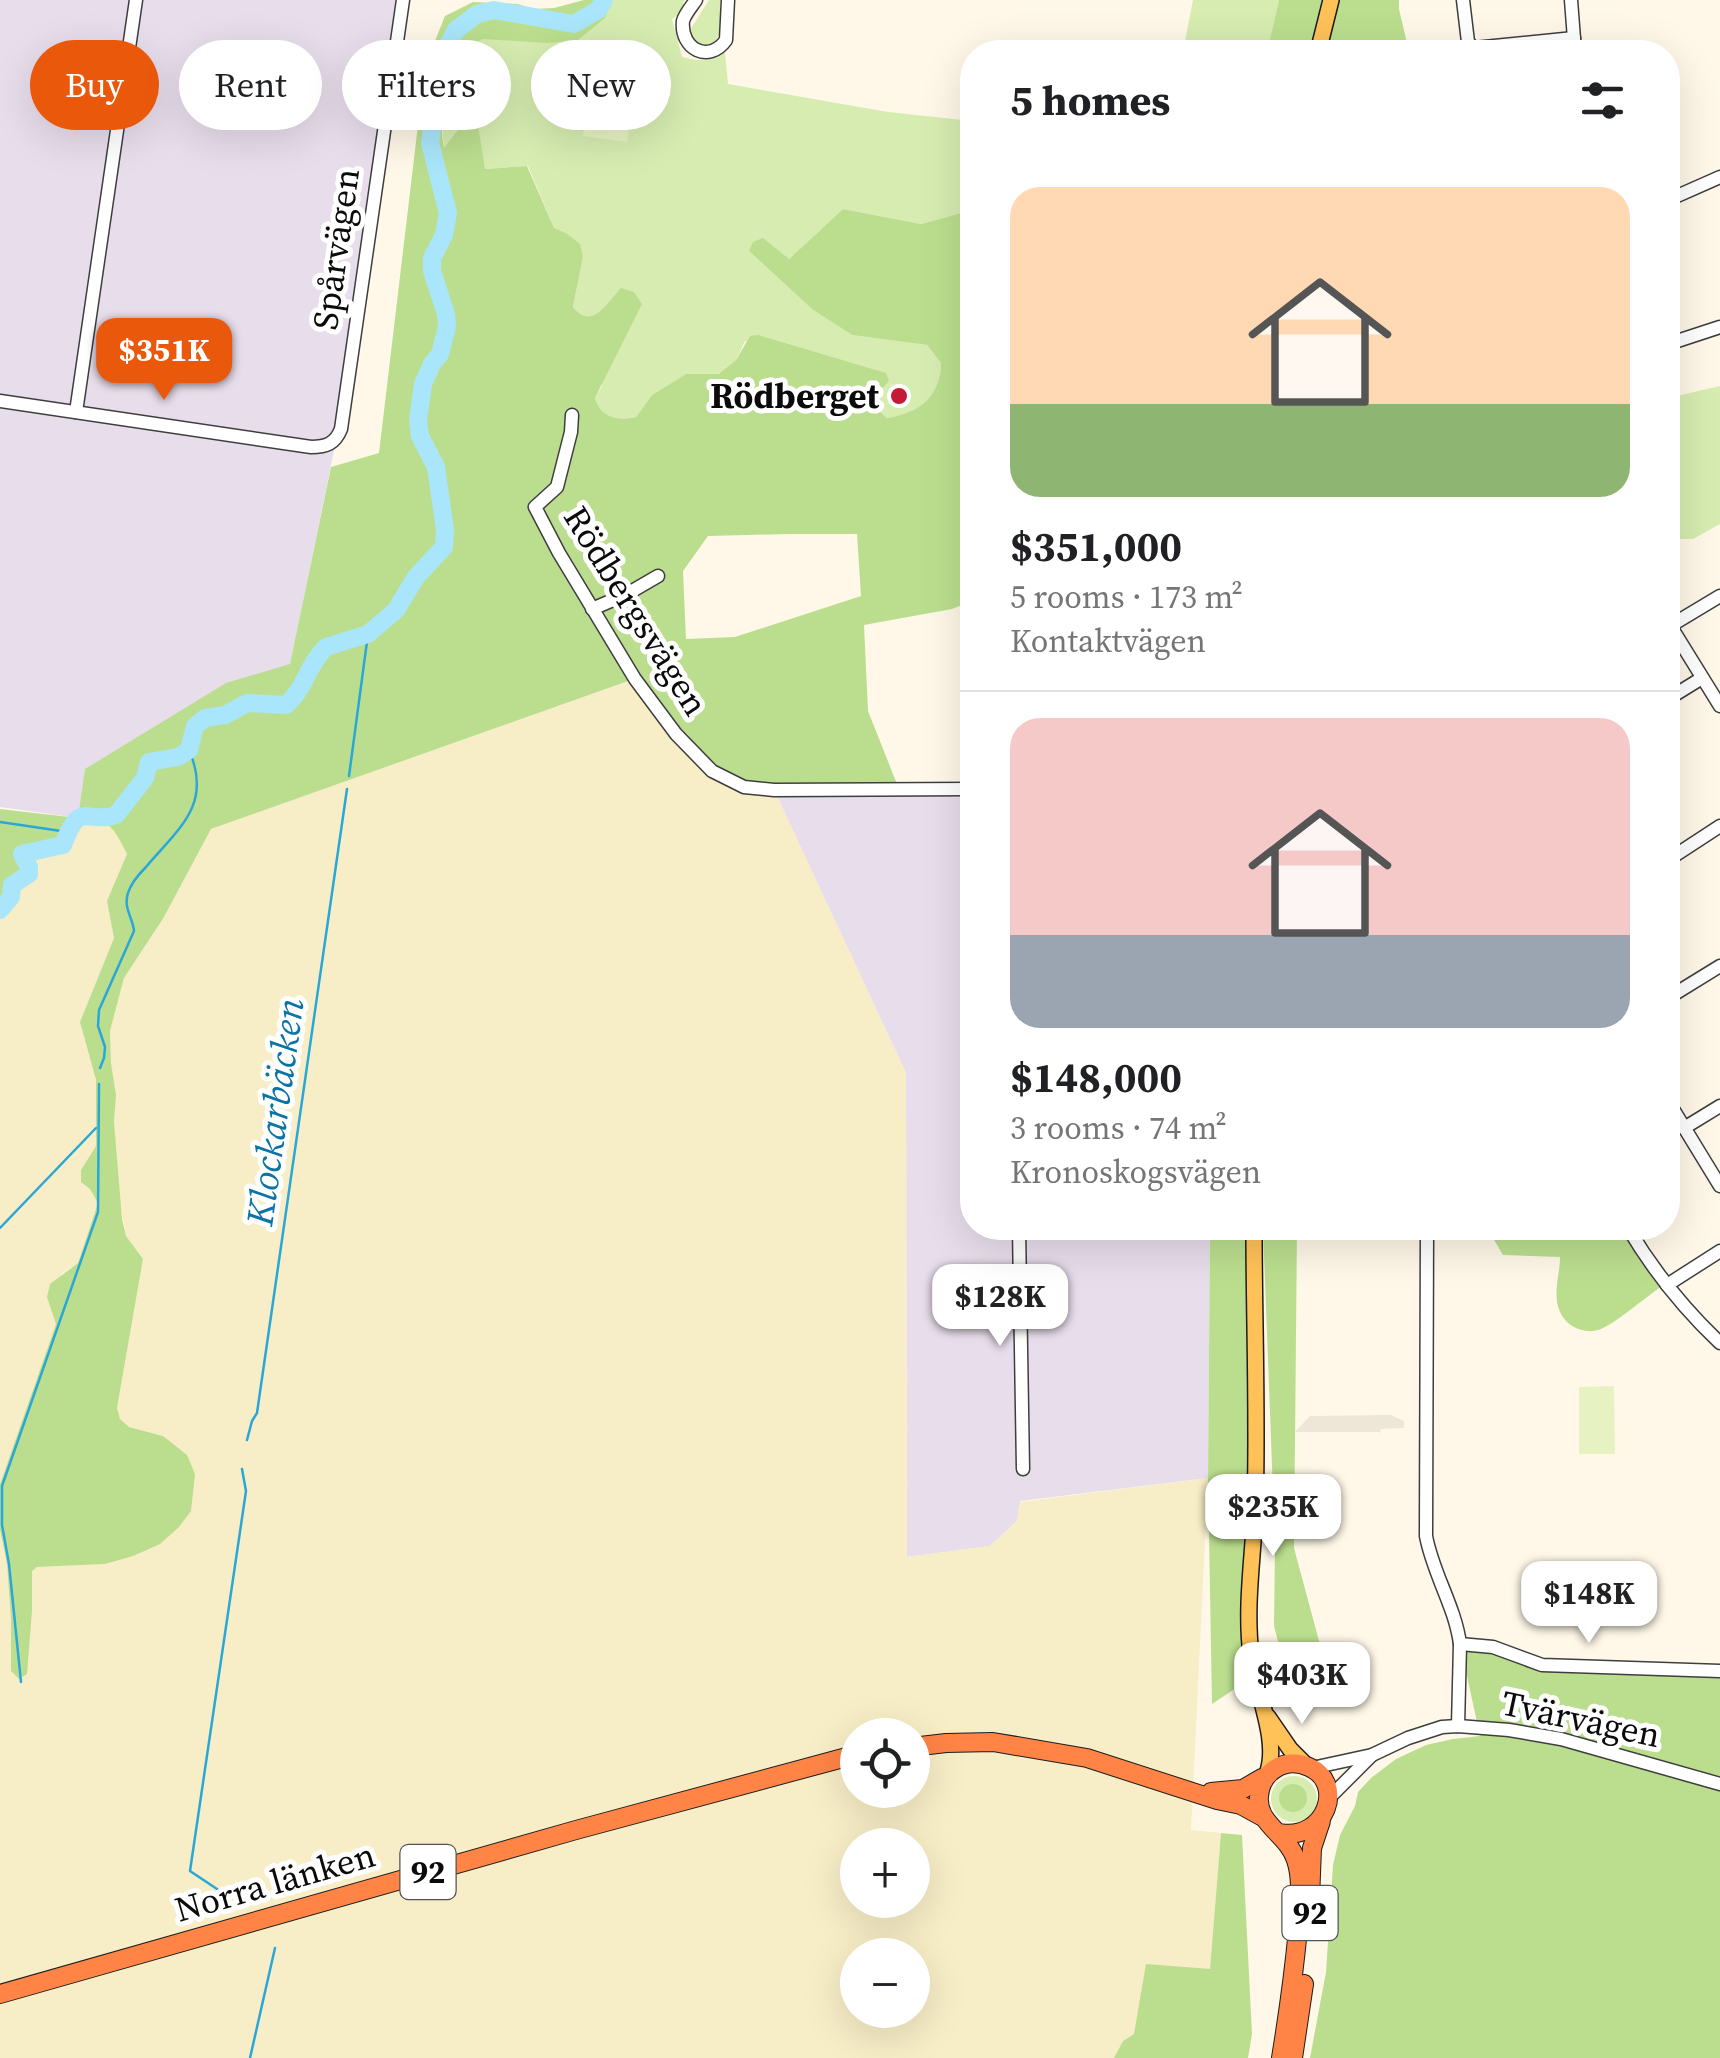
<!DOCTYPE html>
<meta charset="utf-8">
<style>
:root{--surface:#fff;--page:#f6f6f6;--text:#202124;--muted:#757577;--line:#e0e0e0;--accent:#ea580c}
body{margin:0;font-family:"Source Serif 4",serif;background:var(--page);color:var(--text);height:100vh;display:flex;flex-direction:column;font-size:38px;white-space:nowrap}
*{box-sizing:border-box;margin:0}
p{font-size:32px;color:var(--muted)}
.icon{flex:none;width:55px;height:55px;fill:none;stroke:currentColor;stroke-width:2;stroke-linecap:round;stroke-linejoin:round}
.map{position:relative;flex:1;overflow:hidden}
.side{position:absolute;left:960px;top:40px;width:720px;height:1200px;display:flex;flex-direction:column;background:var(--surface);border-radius:40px;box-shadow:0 10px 40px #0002}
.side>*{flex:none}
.top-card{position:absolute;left:30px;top:40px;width:780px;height:90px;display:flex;gap:20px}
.fabs{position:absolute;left:840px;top:1718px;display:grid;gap:20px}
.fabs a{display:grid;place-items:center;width:90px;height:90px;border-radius:50%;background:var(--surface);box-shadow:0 10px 40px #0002;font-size:50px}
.price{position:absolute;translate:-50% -85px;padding:0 22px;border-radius:20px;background:#fff;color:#222;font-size:32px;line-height:65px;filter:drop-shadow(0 2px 5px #0008)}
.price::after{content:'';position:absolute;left:50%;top:60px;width:30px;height:22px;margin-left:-15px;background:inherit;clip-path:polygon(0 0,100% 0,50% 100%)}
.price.selected{background:var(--accent);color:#fff}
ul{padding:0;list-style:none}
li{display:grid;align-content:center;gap:20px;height:530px;padding:0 50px}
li+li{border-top:2px solid var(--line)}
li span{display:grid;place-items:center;height:310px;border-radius:30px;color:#555}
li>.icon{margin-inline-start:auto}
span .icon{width:180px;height:180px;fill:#fffc;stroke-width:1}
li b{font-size:42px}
h2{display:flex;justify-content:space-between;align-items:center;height:120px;padding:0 50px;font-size:42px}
.chip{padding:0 35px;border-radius:45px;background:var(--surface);box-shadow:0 10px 40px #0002;font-size:35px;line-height:90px}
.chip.selected{background:var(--accent);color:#fff}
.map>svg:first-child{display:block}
.industrial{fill:#e8ddeb}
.farmland{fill:#f7edc6;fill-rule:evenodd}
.green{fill:#d6ecb0}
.forest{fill:#bbde8e;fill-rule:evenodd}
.pitch{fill:#e7f2c2}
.plaza{fill:#eee6d8}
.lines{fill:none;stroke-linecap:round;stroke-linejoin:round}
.stream{stroke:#2aa7d7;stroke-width:2.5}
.river{stroke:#a9e6fb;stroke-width:18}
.minor-casing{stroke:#3e3e3e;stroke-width:15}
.major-casing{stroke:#1c1c1c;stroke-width:18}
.highway-casing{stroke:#1c1c1c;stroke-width:20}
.minor{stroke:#fff;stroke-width:12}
.major{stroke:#ffc258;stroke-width:15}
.highway{stroke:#ff8446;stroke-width:18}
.poi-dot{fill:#c41a36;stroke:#fff;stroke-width:4}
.labels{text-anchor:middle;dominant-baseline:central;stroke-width:10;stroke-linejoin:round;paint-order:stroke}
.shield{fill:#fff;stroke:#545454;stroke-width:2.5}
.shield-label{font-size:32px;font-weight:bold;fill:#0b0b0b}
.street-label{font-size:35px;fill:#0b0b0b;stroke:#fff}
.poi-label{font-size:35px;font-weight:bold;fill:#0b0b0b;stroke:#fff;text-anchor:end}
.water-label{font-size:38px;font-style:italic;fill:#0c74a4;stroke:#fff}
</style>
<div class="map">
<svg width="1720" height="2058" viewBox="0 0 1720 2058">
<rect width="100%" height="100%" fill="#fff8e8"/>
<g class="industrial">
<path d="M0,0H396L338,431L290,665L78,818L0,807Z"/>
<path d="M774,790H972V1228H1210L1208,1478L1020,1501L1017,1521L990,1546L907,1557L906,1073Z"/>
</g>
<g class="farmland">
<path d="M635,679L774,790L906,1073L907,1557L990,1546L1017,1521L1020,1502L1208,1478L1191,1830L1221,1833L1210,1969L1134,2034L1123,2041L1114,2058H0V1530L7,1564L11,1619V1671L32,1611L31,1571L37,1567L105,1564L163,1436L129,1427L120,1419L117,1408L143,1259L126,1236L118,1194L114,1122L116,1095L111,1063L110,1031L124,978L164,917L211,829ZM858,1735H912V1790H858ZM858,1845H912V1900H858ZM858,1955H912V2010H858Z"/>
<path d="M86,814L98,817L115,830L127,854L108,901L114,938L80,1022L96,1080V1146L81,1170L98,1203L78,1263L61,1274L56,1324L0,1484V910L12,885L29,867L22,854L29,851L52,849L78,818Z"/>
</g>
<g class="green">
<path d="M613,0H685L683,3L686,10L672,19L682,57C698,61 712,63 725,52L728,84L888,112L972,121V210L921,224L843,209L789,259L749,251L813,310L852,335L927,345L941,363C940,397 920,414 887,418L879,411L878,394L889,381L745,341L736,360L717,374H686L652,395L636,417C616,421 602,419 595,398L602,386L598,314C586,318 581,317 573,307L583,257L566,233L554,228L528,166L484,169L478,125L465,109L459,128L444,149C439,112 448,82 462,48L483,39L514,40L605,18Z"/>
<path d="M709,0H720V33L713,45L699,46L690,35V30Z"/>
<path d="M1193,0H1279L1267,52H1183Z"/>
<path d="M1720,386V524L1693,539H1677L1668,528V398Z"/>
<circle cx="1294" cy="1799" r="23"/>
</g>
<g class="forest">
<path d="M584,0H613L605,18L578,40L548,43L483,39L462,48C449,80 437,114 444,148L459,128L465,109L472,107L478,125L485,169L527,166L554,228L566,233L580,244L583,257L573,307C592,331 607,303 621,288L634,292L642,304L595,398C601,418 617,421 636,417L652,395L686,374H718L736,360L750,336L758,335L886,373L889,381L878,394L879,411L887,418C920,413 940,397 941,363L927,345L852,335L813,310L749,251L753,242L763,238L789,259L843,209L921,224L972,210V601L952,609L864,625L868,711L899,789L774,790L712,771L634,679L211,829L164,917L124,978L110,1031L111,1063L116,1095L114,1122L122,1219L126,1236L143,1259L117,1408L120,1419L129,1427L163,1436L187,1455L195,1474L191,1511L179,1527L160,1544L133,1556L105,1564L37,1567L32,1571V1611L27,1674L19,1679L11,1671V1619L7,1564L0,1530V1484L56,1324L47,1297L50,1284L78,1263L98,1203L90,1189L81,1182V1170L96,1146V1080L80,1022L114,938L107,901L127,854C116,832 111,821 86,814C73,821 68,832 63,845L23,854L29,867V874L12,885L11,897L0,910V809L78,818L85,769L226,683L290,664L331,467L379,453L425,66L445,16L473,2L518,4L533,9L554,8ZM788,534H857L861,596L735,637L686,639L683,571L708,536Z"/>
<path d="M1279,0H1399V9L1409,52H1267Z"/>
<path d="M1210,1228H1254L1246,1662L1242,1684L1212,1704L1208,1478Z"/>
<path d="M1263,1228H1297L1294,1548L1326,1667L1324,1675L1313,1681H1301L1290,1674L1284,1664L1274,1626L1275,1545Z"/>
<path d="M1487,1228H1626L1662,1286C1646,1297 1617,1322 1601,1329C1586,1335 1567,1328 1560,1312C1552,1294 1560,1275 1560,1257L1503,1255Z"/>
<path d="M1460,1644L1526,1661L1720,1671V2058H1310L1326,1972L1333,1865L1340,1835L1355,1806L1358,1792L1371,1778L1396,1759L1426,1745L1453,1739L1480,1736Z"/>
<circle cx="1293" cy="1798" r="14"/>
<path d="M1221,1833L1242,1835L1252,2034L1248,2058H1114L1123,2041L1134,2034L1146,1964L1210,1969Z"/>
</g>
<g class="pitch">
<path d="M595,60L637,67L627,142L583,136Z"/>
<path d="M1614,1386L1615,1454H1579V1387Z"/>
</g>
<path class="plaza" d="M1391,1415L1404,1421V1428L1381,1429L1380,1436V1432H1295L1310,1416Z"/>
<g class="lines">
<g class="stream">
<path d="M349,776L368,634"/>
<path d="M0,822L68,832"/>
<path d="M100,1068L104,1058L105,1047L98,1026L99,1010L134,931C133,918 123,908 128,893C131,883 138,875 146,867C178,829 213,805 189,750"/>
<path d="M0,1228L96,1128"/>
<path d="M247,1440L252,1421L257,1413L347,789"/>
<path d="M21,1682L9,1564L2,1525V1486L98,1212L99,1084"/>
<path d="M226,1895L190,1871L246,1491L242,1469"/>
<path d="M250,2058L275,1948"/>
</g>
<path class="river" d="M0,910L11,897L12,885L29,874V867L22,854L63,845C81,798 85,825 116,815L145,778L149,762L178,757L189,750L195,726L205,718L225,715L247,703L286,705C305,689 308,664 326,647L368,634L396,610L416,577L444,547L445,530L436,467L420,436L418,421L423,384L432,364L440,354L447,327L446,314L432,271V258L444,235L448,213L430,143L440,70L446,48L456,30L477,14L494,10L574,24L598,10L604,0"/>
<defs>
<g id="minor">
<path d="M696,0C691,7 685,14 683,21C680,49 709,64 726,40L728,0"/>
<path d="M1463,0L1468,42L1474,48L1574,38"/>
<path d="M1571,0L1575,52"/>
<path d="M1668,200L1720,177"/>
<path d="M1668,344L1720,327"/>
<path d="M0,401L311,447C326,447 335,444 341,429L403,0"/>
<path d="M76,412L136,0"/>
<path d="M572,415L571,432L557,487L535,507L559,553L635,679L676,734L712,771L744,787L774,790L972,789"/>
<path d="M592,609L627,594L658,576"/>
<path d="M1668,622L1720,706"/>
<path d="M1670,626L1720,596"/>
<path d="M1668,699L1702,678"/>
<path d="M1668,860L1720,826"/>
<path d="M1668,998L1720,966"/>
<path d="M1668,1101L1720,1186"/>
<path d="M1684,1128L1720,1106"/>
<path d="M1019,1228L1023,1469"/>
<path d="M1427,1228L1426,1536C1433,1574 1455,1606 1460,1644L1458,1726"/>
<path d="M1628,1228C1653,1270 1684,1309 1720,1343"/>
<path d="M1667,1285L1720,1251"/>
<path d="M1460,1644L1493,1647L1542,1665L1720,1671"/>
<path d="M1312,1768L1372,1755L1408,1738L1442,1727L1458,1726L1509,1730L1561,1739L1720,1784"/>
<path d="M1328,1799L1372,1755"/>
</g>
<g id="major">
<path d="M1318,52L1331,0"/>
<path d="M1254,1228C1254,1322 1258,1416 1255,1510C1253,1559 1245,1606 1251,1655C1255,1690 1280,1741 1267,1774"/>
<path d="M1268,1717L1290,1749L1307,1766"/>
</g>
<g id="highway">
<path d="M912,1747L946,1743L993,1742L1087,1758L1217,1800L1241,1805L1261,1816"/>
<path d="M1211,1792L1243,1789L1262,1778"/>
<path d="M1280,1833C1326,1841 1346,1783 1309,1767C1285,1756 1261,1772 1259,1796C1256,1824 1288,1834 1296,1860C1303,1881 1299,1907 1298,1929C1294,1972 1288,2015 1281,2058"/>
<path d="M1310,1899L1312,1848L1321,1821"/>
<path d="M0,1994L576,1830L858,1754"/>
<path d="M1293,2058L1304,1984"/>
</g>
</defs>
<use href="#minor" class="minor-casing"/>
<use href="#major" class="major-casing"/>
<use href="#highway" class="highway-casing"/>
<use href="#minor" class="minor"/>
<use href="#major" class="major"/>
<use href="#highway" class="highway"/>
</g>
<circle class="poi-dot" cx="899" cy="396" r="10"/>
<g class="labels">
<g class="shield">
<rect x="400.5" y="1845" width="55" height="54" rx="8"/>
<rect x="1282.5" y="1886" width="55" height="54" rx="8"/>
</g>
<g class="shield-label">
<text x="428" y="1872">92</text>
<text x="1310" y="1913">92</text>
</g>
<g class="street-label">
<text transform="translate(336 249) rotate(-82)">Spårvägen</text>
<text transform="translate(636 611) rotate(58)">Rödbergsvägen</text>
<text transform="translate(1581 1719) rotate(12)">Tvärvägen</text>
<text transform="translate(275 1882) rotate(-16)">Norra länken</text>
</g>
<g class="poi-label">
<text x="879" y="396">Rödberget</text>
</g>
<g class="water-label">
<text transform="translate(275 1112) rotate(-82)">Klockarbäcken</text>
</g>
</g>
</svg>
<div class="fabs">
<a><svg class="icon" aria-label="locate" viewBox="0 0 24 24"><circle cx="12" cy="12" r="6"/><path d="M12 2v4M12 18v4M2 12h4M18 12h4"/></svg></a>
<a>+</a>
<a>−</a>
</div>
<b class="price selected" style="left:164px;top:403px">$351K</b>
<b class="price" style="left:1000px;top:1349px">$128K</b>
<b class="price" style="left:1273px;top:1559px">$235K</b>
<b class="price" style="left:1589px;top:1646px">$148K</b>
<b class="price" style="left:1302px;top:1727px">$403K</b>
<div class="top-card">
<a class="chip selected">Buy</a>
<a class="chip">Rent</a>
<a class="chip">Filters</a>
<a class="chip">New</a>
</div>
<section class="side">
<h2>5 homes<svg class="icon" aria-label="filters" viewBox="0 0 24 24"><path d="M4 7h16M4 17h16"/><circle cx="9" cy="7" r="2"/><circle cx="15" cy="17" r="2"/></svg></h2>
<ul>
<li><span style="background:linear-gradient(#ffd9b3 70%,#8fb573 0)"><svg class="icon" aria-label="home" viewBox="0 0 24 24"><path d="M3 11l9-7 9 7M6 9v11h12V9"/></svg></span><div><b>$351,000</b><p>5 rooms · 173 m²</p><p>Kontaktvägen</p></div></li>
<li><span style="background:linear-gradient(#f6c9c9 70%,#9aa5b1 0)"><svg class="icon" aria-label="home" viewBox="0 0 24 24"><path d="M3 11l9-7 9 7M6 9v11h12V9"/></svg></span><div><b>$148,000</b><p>3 rooms · 74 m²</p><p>Kronoskogsvägen</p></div></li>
</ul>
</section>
</div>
